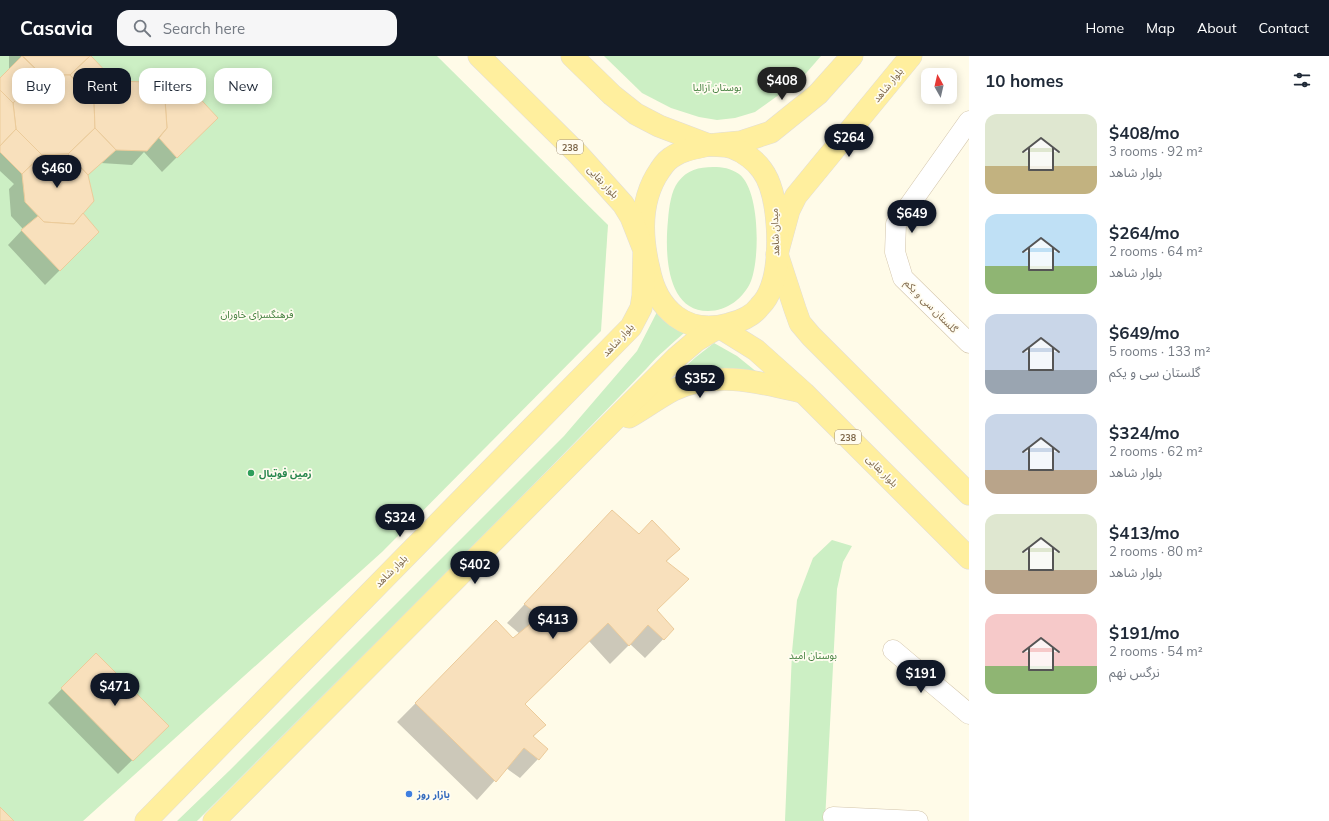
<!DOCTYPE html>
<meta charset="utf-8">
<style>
:root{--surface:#fff;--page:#f6f6f7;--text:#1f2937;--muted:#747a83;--accent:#111827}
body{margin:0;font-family:Mulish,"Noto Sans Arabic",sans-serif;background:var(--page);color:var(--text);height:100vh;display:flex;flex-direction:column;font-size:15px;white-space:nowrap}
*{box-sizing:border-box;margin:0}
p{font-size:13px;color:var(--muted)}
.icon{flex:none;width:22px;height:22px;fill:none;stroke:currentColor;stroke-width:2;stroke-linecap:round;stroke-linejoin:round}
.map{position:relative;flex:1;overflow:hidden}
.panel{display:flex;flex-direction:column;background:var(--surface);width:360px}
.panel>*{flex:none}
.hud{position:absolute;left:12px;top:12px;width:380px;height:36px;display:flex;gap:8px}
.needle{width:26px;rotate:352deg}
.fabs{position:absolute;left:921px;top:12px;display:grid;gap:8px}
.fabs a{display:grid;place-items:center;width:36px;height:36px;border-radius:8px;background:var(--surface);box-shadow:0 2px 10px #0003;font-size:20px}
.price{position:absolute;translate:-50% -34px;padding:0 9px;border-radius:14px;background:var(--accent);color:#fff;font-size:13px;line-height:26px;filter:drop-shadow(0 1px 2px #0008)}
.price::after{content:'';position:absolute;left:50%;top:24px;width:12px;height:9px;margin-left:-6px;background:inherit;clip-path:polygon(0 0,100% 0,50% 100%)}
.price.on{background:#222;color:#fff}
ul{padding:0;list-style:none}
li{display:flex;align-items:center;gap:12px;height:100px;padding:0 16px}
li span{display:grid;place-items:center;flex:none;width:112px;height:80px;border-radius:12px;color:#555}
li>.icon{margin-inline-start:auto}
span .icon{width:48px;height:48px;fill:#fffc;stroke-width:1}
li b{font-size:17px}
h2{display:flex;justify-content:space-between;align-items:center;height:48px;padding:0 16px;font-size:17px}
.chip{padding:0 14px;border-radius:12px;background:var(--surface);box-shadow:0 2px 10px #0003;font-size:14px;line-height:36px}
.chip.on{background:var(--accent);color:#fff}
header{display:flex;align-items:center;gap:24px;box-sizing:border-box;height:56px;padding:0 20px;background:var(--accent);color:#fff}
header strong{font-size:19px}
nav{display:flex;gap:22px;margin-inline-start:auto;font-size:14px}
.search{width:280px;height:36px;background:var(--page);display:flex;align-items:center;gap:10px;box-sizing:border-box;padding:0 14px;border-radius:12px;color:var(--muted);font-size:15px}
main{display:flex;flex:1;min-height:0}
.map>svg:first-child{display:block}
.green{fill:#ccefc4}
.shadow{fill:#0003}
.building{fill:#f8e0bc;stroke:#eccb9a}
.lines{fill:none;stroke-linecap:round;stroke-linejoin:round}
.minor-casing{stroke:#d3c5ab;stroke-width:21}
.major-casing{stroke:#e2ddd7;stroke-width:23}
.minor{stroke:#fff;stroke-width:20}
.major{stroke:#ffef9e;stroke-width:22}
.leisure-dot{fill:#2e9e5b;stroke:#fffcf0;stroke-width:1.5}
.shop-dot{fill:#3f7fe0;stroke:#fffcf0;stroke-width:1.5}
.labels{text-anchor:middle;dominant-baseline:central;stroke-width:3.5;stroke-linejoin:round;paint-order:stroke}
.shield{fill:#fffcf0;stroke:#a4937a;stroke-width:1}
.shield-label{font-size:9px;font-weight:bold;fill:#7d6648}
.street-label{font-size:10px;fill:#7d6648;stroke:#fffcf0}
.park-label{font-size:10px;fill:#417e3c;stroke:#fffcf0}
.leisure-label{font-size:10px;font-weight:bold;fill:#27864d;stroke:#fffcf0;text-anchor:start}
.shop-label{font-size:10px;font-weight:bold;fill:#366cbe;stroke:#fffcf0;text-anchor:start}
</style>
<header>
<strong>Casavia</strong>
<div class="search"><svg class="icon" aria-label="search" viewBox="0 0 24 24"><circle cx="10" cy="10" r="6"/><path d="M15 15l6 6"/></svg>Search here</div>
<nav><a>Home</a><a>Map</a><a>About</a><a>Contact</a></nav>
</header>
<main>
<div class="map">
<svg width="969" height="765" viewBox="0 0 969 765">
<rect width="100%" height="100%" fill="#fffbe8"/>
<g class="green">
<path d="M0,0H437L608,169L601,275L382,496L83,765H0Z"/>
<path d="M604,0H821L801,23L755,56L735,62L717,64L699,61L671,52L642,37Z"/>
<path d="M713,111C723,111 730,112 739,118C760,134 760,202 751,225C744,242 727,255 708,255C665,255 665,194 668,164C669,152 671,135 678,126C687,114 699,111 713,111Z"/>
<path d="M657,256L685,276C672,288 658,299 647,312C500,465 348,614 197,765H177L229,715L564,380L637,295Z"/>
<path d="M714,287L737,300L758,317L718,314L676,319L696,301Z"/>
<path d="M832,484L852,490L843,506L837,533L825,765H785L792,596L797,544L813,502Z"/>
</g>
<g class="shadow">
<path d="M9,0H90L114,26L158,39L216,62L162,116L144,96L132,109L101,107L87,120L82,157L98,176L45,229L8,189L23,173L11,160L9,133L14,128L0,115V23L9,14Z"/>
<path d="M594,474L638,479L678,493L666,506L656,554L673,573L645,602L630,588L610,608L589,585L524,648L544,669L533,681L538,703L520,722L506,712L477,744L397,666L496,566L513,583L520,578L507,567Z"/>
<path d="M96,598L167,670L118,718L48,647Z"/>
</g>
<g class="building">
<path d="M22,0L42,19L13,47L0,34V22Z"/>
<path d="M23,0H90L70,19H42Z"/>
<path d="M90,0H91L115,25L94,45L70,19Z"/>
<path d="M42,19H70L94,45L95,72L68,98L42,99L16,73L13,47Z"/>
<path d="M178,19L218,62L177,102L159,82L167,72L165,44L158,38Z"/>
<path d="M115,25L146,26L165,44L167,72L147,95L116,94L95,72L94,45Z"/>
<path d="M0,34L13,47L16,73L0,90Z"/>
<path d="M95,72L116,94L88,119L68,98Z"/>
<path d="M16,73L42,99L22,118L0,96V90Z"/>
<path d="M68,98L88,119L94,145L74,168L44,166L25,146L22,118L42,99Z"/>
<path d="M83,157L99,176L60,215L21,174L38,160L44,166L74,168Z"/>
<path d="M612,454L639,478L652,464L680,493L666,505L689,523L657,554L674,573L664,584L648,569L629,590L608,567L525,648L546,669L533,680L548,693L539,704L524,692L496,726L415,647L496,564L513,582L540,560L524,548Z"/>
<path d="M96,597L169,670L133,705L61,632Z"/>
<path d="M0,751L14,765H0Z"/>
</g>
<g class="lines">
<defs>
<g id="minor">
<path d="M969,65L896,168L895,196L903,222L969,287"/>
<path d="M893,594L969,658"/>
<path d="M833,761L918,765"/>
</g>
<g id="major">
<path d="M572,0L612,39L636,58L659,70L709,89L741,86L771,76L818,38L852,0"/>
<path d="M911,0L796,140L789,154L777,198L795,253L800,267L811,280L969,438"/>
<path d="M709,89C717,90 726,89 733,92C744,96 756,105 762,114C780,138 782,205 771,232C769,238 765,245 760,250C753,260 741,265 729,268C686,280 657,254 649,213C641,180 639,144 660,114C662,111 665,107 667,105C679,94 695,92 709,89Z"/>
<path d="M629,361C643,353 658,342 673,334C715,314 759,326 802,336"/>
<path d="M146,765L631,271L641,252L643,240L644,194L631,161L623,148L578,98L479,0"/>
<path d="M214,765L676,302L697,284L719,271L756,294L804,337L969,502"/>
</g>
</defs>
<use href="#minor" class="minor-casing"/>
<use href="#major" class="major-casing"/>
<use href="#minor" class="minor"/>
<use href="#major" class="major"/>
</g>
<circle class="leisure-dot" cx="251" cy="417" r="4"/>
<circle class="shop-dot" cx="409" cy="738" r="4"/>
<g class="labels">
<g class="shield">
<rect x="557" y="84" width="26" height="14" rx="3"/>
<rect x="835" y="374" width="26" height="14" rx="3"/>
</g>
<g class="shield-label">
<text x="570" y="91">238</text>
<text x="848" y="381">238</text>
</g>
<g class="street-label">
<text transform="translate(888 29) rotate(-51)">بلوار شاهد</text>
<text transform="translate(603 126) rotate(47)">بلوار بقایی</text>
<text transform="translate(775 176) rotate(-92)">میدان شاهد</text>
<text transform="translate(931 250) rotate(45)">گلستان سی و یکم</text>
<text transform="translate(618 284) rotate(-47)">بلوار شاهد</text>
<text transform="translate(882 415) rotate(45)">بلوار بقایی</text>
<text transform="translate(391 515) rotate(-45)">بلوار شاهد</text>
</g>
<g class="park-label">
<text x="717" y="31">بوستان آزالیا</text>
<text x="257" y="258">فرهنگسرای خاوران</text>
<text x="813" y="599">بوستان امید</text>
</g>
<g class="leisure-label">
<text x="259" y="417">زمین فوتبال</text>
</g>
<g class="shop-label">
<text x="417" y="738">بازار روز</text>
</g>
</g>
</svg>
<div class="fabs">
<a><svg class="needle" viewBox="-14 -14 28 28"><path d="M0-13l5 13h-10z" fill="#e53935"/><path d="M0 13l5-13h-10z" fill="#747a83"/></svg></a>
</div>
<b class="price on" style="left:782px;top:45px">$408</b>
<b class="price" style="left:849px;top:102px">$264</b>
<b class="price" style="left:57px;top:133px">$460</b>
<b class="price" style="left:912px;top:178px">$649</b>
<b class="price" style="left:700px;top:343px">$352</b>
<b class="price" style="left:400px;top:482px">$324</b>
<b class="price" style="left:475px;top:529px">$402</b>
<b class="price" style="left:553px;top:584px">$413</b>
<b class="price" style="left:921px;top:638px">$191</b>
<b class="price" style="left:115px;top:651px">$471</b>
<div class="hud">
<a class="chip">Buy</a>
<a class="chip on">Rent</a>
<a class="chip">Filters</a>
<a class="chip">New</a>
</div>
</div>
<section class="panel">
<h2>10 homes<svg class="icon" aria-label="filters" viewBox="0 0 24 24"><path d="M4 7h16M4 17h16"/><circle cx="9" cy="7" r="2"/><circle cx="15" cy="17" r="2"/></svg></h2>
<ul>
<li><span style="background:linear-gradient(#dfe7d0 65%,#c2b280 0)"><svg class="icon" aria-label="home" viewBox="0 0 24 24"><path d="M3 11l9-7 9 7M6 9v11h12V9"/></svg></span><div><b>$408/mo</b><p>3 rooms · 92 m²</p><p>بلوار شاهد</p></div></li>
<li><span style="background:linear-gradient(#bfe0f5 65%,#8fb573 0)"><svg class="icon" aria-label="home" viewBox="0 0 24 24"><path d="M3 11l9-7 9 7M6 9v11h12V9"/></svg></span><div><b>$264/mo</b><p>2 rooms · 64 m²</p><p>بلوار شاهد</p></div></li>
<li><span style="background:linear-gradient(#c9d6e8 70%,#9aa5b1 0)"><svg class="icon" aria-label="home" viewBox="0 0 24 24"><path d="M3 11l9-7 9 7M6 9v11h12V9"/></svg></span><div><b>$649/mo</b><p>5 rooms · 133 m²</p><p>گلستان سی و یکم</p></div></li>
<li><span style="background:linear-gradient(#c9d6e8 70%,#b9a48a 0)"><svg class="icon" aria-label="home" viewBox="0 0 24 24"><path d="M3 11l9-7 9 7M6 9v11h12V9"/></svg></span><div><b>$324/mo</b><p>2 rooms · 62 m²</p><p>بلوار شاهد</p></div></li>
<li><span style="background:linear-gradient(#dfe7d0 70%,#b9a48a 0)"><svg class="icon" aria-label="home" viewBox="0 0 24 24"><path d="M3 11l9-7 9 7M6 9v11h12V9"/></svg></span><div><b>$413/mo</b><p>2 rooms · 80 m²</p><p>بلوار شاهد</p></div></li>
<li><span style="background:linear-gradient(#f6c9c9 65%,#8fb573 0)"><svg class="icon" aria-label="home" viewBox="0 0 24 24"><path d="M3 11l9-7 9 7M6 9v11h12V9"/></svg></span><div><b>$191/mo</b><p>2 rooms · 54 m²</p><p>نرگس نهم</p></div></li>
</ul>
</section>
</main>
